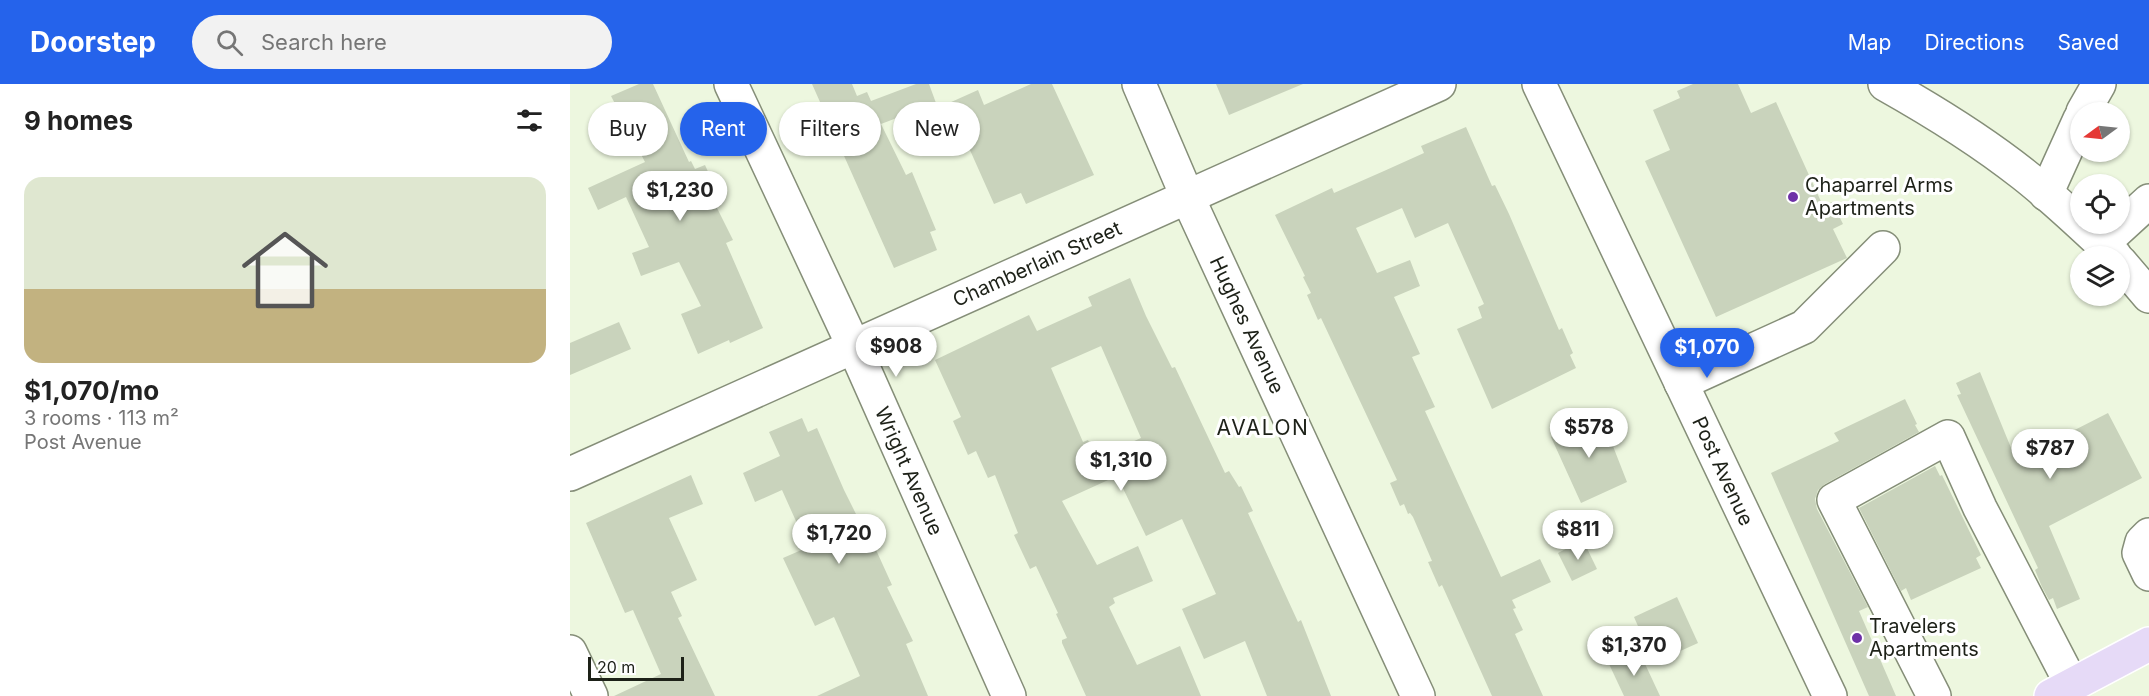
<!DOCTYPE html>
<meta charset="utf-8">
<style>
:root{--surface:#fff;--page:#f2f2f2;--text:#222;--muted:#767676;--line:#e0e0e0;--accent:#2563eb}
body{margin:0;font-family:Inter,sans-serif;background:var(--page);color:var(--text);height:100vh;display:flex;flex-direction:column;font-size:22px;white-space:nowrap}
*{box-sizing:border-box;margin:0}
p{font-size:20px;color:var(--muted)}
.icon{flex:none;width:33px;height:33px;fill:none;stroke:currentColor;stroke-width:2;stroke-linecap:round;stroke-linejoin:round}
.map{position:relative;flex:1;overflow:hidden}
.panel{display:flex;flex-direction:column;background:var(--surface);width:570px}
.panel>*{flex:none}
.top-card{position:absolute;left:18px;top:18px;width:570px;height:54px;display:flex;gap:12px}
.needle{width:39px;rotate:255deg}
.buttons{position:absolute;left:1500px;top:18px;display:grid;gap:12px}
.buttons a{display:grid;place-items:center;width:60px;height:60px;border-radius:50%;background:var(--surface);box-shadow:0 2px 4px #0004;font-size:30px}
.scale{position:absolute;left:18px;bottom:15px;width:96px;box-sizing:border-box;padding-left:6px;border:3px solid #1d2118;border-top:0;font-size:16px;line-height:21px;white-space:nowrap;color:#1d2118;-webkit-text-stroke:4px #fff;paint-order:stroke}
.price{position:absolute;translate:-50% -51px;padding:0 14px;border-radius:21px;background:#fff;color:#222;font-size:20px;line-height:39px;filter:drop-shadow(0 2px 3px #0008)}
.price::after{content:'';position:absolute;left:50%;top:36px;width:18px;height:14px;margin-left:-9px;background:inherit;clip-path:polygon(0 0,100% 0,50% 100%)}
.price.active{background:var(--accent);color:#fff}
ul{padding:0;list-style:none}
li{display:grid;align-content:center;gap:12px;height:318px;padding:0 24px}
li+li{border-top:2px solid var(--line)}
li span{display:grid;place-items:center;height:186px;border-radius:18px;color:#555}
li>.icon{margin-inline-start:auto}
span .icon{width:108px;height:108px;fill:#fffc;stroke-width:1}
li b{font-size:26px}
h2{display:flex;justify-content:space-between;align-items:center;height:72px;padding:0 24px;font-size:26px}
.tag{padding:0 21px;border-radius:27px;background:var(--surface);box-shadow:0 2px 4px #0004;font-size:21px;line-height:54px}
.tag.active{background:var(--accent);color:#fff}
header{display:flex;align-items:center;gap:36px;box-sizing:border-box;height:84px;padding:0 30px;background:var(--accent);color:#fff}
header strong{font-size:28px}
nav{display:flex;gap:33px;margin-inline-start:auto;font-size:21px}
.search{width:420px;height:54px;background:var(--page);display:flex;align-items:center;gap:15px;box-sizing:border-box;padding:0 21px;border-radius:33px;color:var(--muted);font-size:22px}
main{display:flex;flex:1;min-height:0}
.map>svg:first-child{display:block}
.building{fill:#c9d3bc;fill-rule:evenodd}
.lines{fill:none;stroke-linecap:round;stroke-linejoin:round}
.minor-casing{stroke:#858e78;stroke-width:36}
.major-casing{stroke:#fff;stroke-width:36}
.minor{stroke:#fff;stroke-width:33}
.major{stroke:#e6daf7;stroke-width:33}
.poi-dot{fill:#6e31a7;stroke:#fff;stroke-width:2}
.labels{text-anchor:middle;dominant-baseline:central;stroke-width:6;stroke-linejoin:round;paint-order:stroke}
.poi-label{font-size:20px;fill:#1d2118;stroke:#fff;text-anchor:start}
.street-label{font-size:20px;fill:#1d2118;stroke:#fff}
.neighbourhood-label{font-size:21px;letter-spacing:1.5px;fill:#1d2118;stroke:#fff}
</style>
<header>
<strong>Doorstep</strong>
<div class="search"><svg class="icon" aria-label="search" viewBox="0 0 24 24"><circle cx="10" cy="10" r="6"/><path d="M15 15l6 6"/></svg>Search here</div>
<nav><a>Map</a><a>Directions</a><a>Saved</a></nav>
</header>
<main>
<section class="panel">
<h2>9 homes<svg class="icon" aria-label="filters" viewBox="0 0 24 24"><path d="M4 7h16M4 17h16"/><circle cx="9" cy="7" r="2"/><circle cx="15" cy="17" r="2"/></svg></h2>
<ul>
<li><span style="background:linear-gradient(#dfe7d0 60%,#c2b280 0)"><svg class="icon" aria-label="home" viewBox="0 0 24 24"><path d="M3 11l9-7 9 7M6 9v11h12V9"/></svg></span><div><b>$1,070/mo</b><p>3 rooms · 113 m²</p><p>Post Avenue</p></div></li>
</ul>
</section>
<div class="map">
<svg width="1579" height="612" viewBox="0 0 1579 612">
<rect width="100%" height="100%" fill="#edf7df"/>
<g class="building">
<path d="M69,0H83L119,78L121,77L125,85L135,81L149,112L142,114L163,156L156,159L193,244L160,259L159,256L128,270L111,230L131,222L109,178L71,192L62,169L79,163L56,113L28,126L18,104L75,78L41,12Z"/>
<path d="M242,0H282L287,12L297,8L301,17L346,0H359L366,19L311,40L336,91L342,88L366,146L360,148L367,166L324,184Z"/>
<path d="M461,0H482L524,91L456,120L451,109L424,120L379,19L408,6L414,21Z"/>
<path d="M646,0H733L659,31Z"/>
<path d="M1123,0H1168L1181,29L1206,18L1253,122L1262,118L1273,140L1263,145L1277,174L1146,233L1075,77L1100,66L1083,26L1110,14L1107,7Z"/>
<path d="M896,43L922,102L925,101L939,130L989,246L992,244L1003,269L1000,271L1006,284L922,325L887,245L912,234L908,223L914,220L878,139L845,154L832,124L786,144L807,189L840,176L850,202L824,213L850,270L842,273L865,323L855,327L931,493L970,475L981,498L942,516L946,524L943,525L953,546L945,550L973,612H922L872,501L869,503L858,478L862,477L843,433L840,429L838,430L834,420L830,422L820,399L827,396L751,234L748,236L737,211L741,209L733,193L735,192L705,131L762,104L764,109L814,87L854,69L851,62Z"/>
<path d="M560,194L576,232L602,284L605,283L655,389L659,387L669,403L671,402L683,427L678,429L728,538L731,536L761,612H697L675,557L634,575L612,525L646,510L612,435L576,452L547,392L492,417L527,481L568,462L583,497L543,514L545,519L539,523L567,581L610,562L631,612H516L492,559V556L497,554L486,530L488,529L466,482L460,485L444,451L448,449L425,391L418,394L406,367L398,371L383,337L391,333L365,276L459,231L467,247L522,222L518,213ZM531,262L571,354L526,374L518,356L513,358L481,284Z"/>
<path d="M49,238L61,265L0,291V259Z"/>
<path d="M1410,288L1446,376L1538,329L1572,394L1479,442L1510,515L1487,525L1483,514L1479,516L1472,503L1465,486L1468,484L1387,311L1391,310L1386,299Z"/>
<path d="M1335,315L1347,340L1345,341L1349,348L1255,400L1248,406L1245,415L1247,425L1298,523L1289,527L1326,612H1299L1201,389L1269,357L1264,349Z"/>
<path d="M1027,332L1037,353L1039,352L1057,398L1011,419L981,353Z"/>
<path d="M232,334L238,348L247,344L274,406L289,436L292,435L322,501L317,503L343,557L336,560L358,612H247L290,592L264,533L245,542L213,474L236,464L233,456L234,455L212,406L185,418L173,389L210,372L199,348Z"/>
<path d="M1365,382L1370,392L1372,391L1411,471L1406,474L1411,484L1341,516L1336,504L1331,507L1289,424Z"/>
<path d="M121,391L133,420L99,434L127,496L101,508L112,532L108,534L145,612H44L91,590L63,526L55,529L16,439Z"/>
<path d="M1013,456L1027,485L1002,497L988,469Z"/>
<path d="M1107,513L1128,559L1084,579L1064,533Z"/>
<path d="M1069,567L1090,612H1054L1039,580Z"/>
</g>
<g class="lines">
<defs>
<g id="minor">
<path d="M161,0L284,263L439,612"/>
<path d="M569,0L617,112L848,612"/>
<path d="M969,0L1260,612"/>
<path d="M1315,0C1363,27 1410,56 1453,90C1485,115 1515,144 1545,172"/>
<path d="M1513,28L1529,0"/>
<path d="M1476,110L1510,35"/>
<path d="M1532,160L1579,117"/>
<path d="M1550,178L1579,212"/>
<path d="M1111,299L1234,243L1313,164"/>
<path d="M0,390L869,0"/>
<path d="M1579,451L1572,458L1569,469L1579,490"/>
<path d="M0,568L21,612"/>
<path d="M1364,612L1264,416L1378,353L1410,424L1502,601"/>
</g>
<path id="major" d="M1481,612L1579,560"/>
</defs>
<use href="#minor" class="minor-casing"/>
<use href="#major" class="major-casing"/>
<use href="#minor" class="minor"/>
<use href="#major" class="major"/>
</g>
<g class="poi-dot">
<circle cx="1223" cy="113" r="6"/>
<circle cx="1287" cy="554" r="6"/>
</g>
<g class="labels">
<g class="poi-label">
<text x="1235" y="101">Chaparrel Arms<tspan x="1235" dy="23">Apartments</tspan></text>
<text x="1299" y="542">Travelers<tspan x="1299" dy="23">Apartments</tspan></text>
</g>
<g class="street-label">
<text transform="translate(467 180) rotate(-24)">Chamberlain Street</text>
<text transform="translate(677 241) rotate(65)">Hughes Avenue</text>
<text transform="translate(339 387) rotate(66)">Wright Avenue</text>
<text transform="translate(1153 387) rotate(65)">Post Avenue</text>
</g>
<g class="neighbourhood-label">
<text x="693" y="343">AVALON</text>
</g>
</g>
</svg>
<div class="buttons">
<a><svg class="needle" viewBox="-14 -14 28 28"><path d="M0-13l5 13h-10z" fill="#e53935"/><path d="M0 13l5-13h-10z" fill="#767676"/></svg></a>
<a><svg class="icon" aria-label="locate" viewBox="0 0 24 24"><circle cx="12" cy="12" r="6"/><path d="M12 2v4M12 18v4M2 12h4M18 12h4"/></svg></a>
<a><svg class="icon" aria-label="layers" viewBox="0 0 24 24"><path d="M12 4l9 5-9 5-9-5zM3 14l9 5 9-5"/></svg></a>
</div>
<div class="scale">20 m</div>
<b class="price" style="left:110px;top:138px">$1,230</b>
<b class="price" style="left:326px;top:294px">$908</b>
<b class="price active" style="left:1137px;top:295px">$1,070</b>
<b class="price" style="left:1019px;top:375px">$578</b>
<b class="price" style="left:1480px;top:396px">$787</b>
<b class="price" style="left:551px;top:408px">$1,310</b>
<b class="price" style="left:1008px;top:477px">$811</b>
<b class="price" style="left:269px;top:481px">$1,720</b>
<b class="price" style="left:1064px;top:593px">$1,370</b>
<div class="top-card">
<a class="tag">Buy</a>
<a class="tag active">Rent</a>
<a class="tag">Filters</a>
<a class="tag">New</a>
</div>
</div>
</main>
